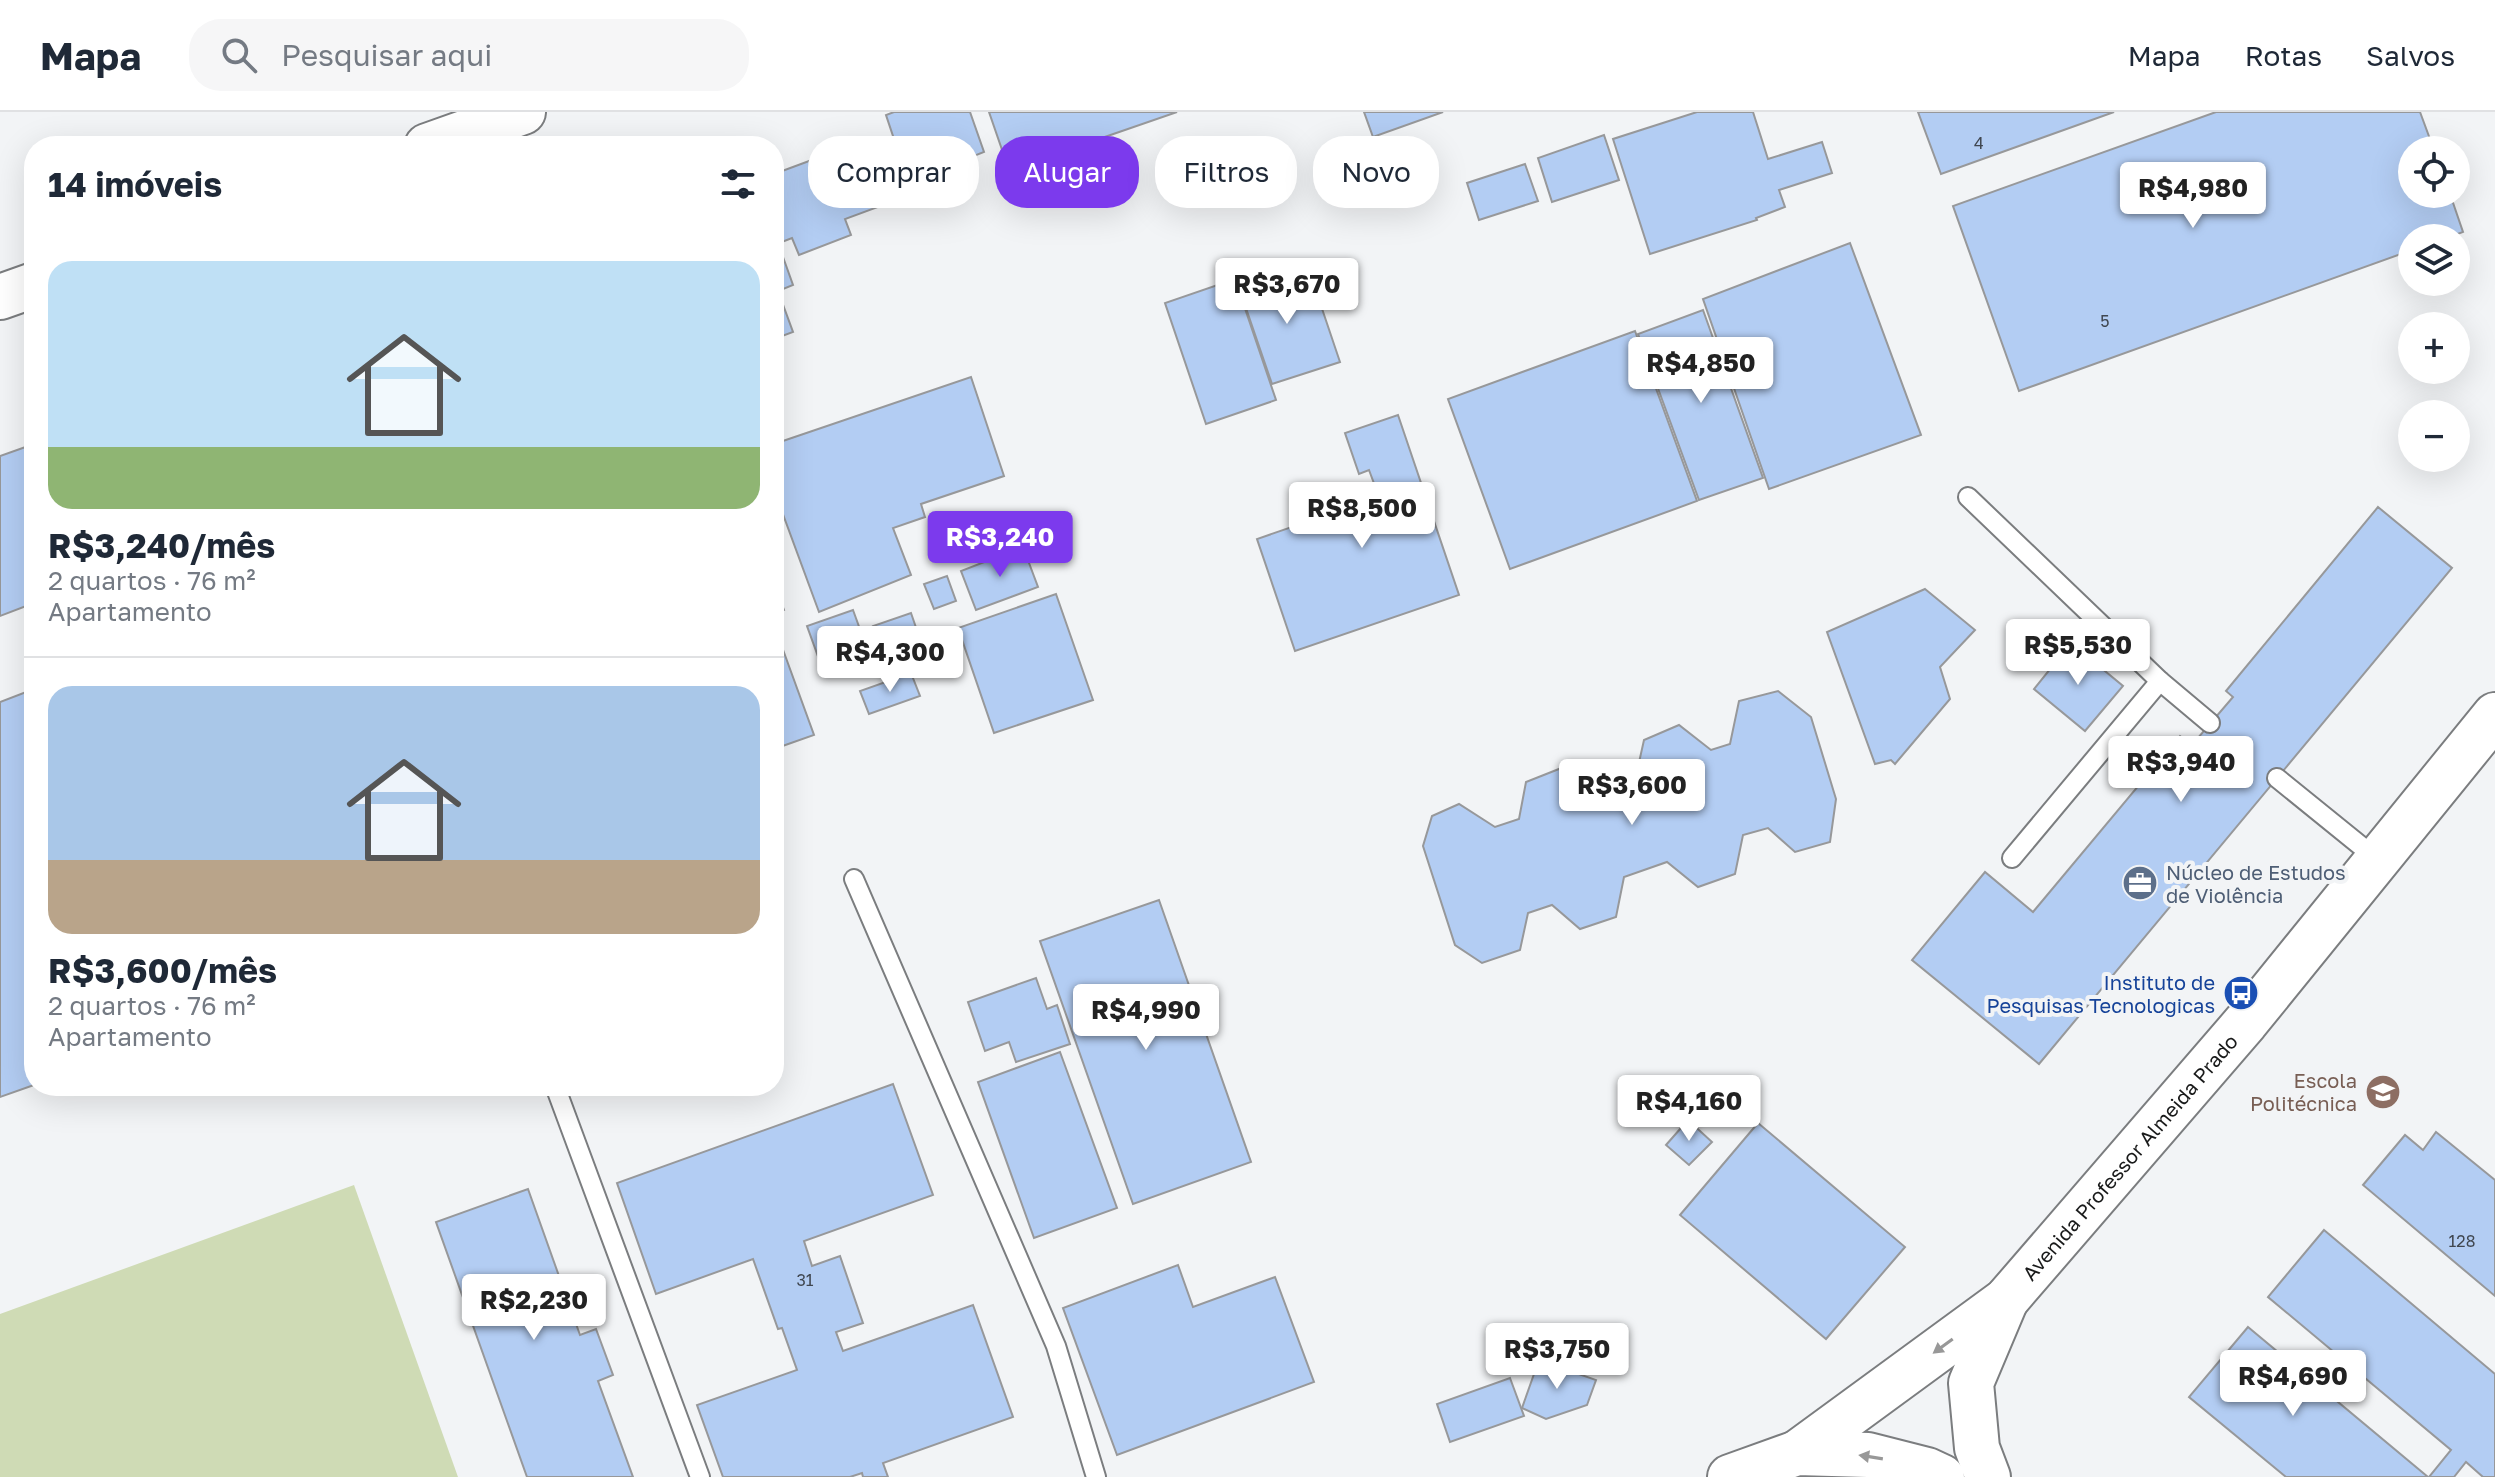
<!DOCTYPE html>
<html lang="pt">
<meta charset="utf-8">
<style>
:root{--surface:#fff;--page:#f6f6f7;--text:#1f2937;--muted:#747a83;--line:#e0e1e3;--accent:#7c3aed}
body{margin:0;font-family:"Golos Text",sans-serif;background:var(--page);color:var(--text);height:100vh;display:flex;flex-direction:column;font-size:30px;white-space:nowrap}
*{box-sizing:border-box;margin:0}
p{font-size:26px;color:var(--muted)}
.icon{flex:none;width:44px;height:44px;fill:none;stroke:currentColor;stroke-width:2;stroke-linecap:round;stroke-linejoin:round}
.map{position:relative;flex:1;overflow:hidden}
.side{position:absolute;left:24px;top:24px;width:760px;height:960px;display:flex;flex-direction:column;background:var(--surface);border-radius:32px;box-shadow:0 8px 32px #0002}
.side>*{flex:none}
.top-card{position:absolute;left:808px;top:24px;width:760px;height:72px;display:flex;gap:16px}
.controls{position:absolute;left:2398px;top:24px;display:grid;gap:16px}
.controls a{display:grid;place-items:center;width:72px;height:72px;border-radius:50%;background:var(--surface);box-shadow:0 8px 32px #0002;font-size:40px}
.price{position:absolute;translate:-50% -68px;padding:0 18px;border-radius:8px;background:#fff;color:#222;font-size:26px;line-height:52px;filter:drop-shadow(0 2px 4px #0008)}
.price::after{content:'';position:absolute;left:50%;top:48px;width:24px;height:18px;margin-left:-12px;background:inherit;clip-path:polygon(0 0,100% 0,50% 100%)}
.price.active{background:var(--accent);color:#fff}
ul{padding:0;list-style:none}
li{display:grid;align-content:center;gap:16px;height:424px;padding:0 24px}
li+li{border-top:2px solid var(--line)}
li span{display:grid;place-items:center;height:248px;border-radius:24px;color:#555}
li>.icon{margin-inline-start:auto}
span .icon{width:144px;height:144px;fill:#fffc;stroke-width:1}
li b{font-size:34px}
h2{display:flex;justify-content:space-between;align-items:center;height:96px;padding:0 24px;font-size:34px}
.chip{padding:0 28px;border-radius:32px;background:var(--surface);box-shadow:0 8px 32px #0002;font-size:28px;line-height:72px}
.chip.active{background:var(--accent);color:#fff}
header{display:flex;align-items:center;gap:48px;box-sizing:border-box;height:112px;padding:0 40px;background:var(--surface);border-bottom:2px solid var(--line)}
header strong{font-size:38px}
nav{display:flex;gap:44px;margin-inline-start:auto;font-size:28px}
.search{width:560px;height:72px;background:var(--page);display:flex;align-items:center;gap:20px;box-sizing:border-box;padding:0 28px;border-radius:32px;color:var(--muted);font-size:30px}
.map>svg:first-child{display:block}
.green{fill:#cfdbb5}
.building{fill:#b3cdf3;stroke:#97989a;stroke-width:2}
.lines{fill:none;stroke-linecap:round;stroke-linejoin:round}
.service-casing{stroke:#7b7d7f;stroke-width:22}
.tertiary-casing{stroke:#7b7d7f;stroke-width:48}
.trunk-casing{stroke:#7b7d7f;stroke-width:48}
.service{stroke:#fff;stroke-width:18}
.tertiary{stroke:#fff;stroke-width:44}
.trunk{stroke:#fff;stroke-width:44}
.oneway{fill:#989898}
.labels{text-anchor:middle;dominant-baseline:central;stroke-width:8;stroke-linejoin:round;paint-order:stroke}
.number-label{font-size:16px;fill:#404750}
.service-label{font-size:20px;fill:#4e5e75;stroke:#f2f4f6;text-anchor:start}
.transit-label{font-size:20px;fill:#164399;stroke:#f2f4f6;text-anchor:end}
.education-label{font-size:20px;fill:#785e54;stroke:#f2f4f6;text-anchor:end}
.street-label{font-size:20px;fill:#191a1a;stroke:#f2f4f6}
</style>
<header>
<strong>Mapa</strong>
<div class="search"><svg class="icon" aria-label="search" viewBox="0 0 24 24"><circle cx="10" cy="10" r="6"/><path d="M15 15l6 6"/></svg>Pesquisar aqui</div>
<nav><a>Mapa</a><a>Rotas</a><a>Salvos</a></nav>
</header>
<div class="map">
<svg width="2495" height="1365" viewBox="0 0 2495 1365">
<rect width="100%" height="100%" fill="#f2f4f6"/>
<path class="green" d="M354,1073L458,1365H0V1202Z"/>
<g class="building">
<path d="M894,0H970L984,40L936,59L924,27L897,36L886,3Z"/>
<path d="M989,0H1177L1009,58Z"/>
<path d="M1364,0H1443L1373,25Z"/>
<path d="M1697,0H1753L1768,47L1822,30L1832,61L1779,78L1785,95L1756,106L1757,108L1650,142L1613,27Z"/>
<path d="M1918,0H2114L1941,62Z"/>
<path d="M2216,0H2420L2434,38H2412V82H2450L2463,120L2447,126H2412V138L2019,279L1953,94Z"/>
<path d="M1604,23L1619,68L1552,90L1538,46Z"/>
<path d="M863,29L886,92L845,107L851,123L799,143L792,126L774,133V62Z"/>
<path d="M1525,52L1538,89L1479,108L1467,71Z"/>
<path d="M1850,131L1921,323L1769,377L1703,187Z"/>
<path d="M783,145L793,173L778,179L793,220L774,227V148Z"/>
<path d="M1273,154L1282,183L1314,173L1340,250L1272,272L1236,167Z"/>
<path d="M1235,167L1276,288L1206,312L1165,191Z"/>
<path d="M1703,198L1763,366L1699,388L1638,222Z"/>
<path d="M1635,219L1697,389L1510,457L1448,287Z"/>
<path d="M971,265L1004,364L921,392L925,405L893,416L911,463L819,500L774,378V332Z"/>
<path d="M1398,303L1459,483L1295,539L1257,427L1379,385L1369,358L1359,362L1345,321Z"/>
<path d="M34,332V491L0,504V344Z"/>
<path d="M2378,395L2452,456L2039,952L1912,848L1985,760L2033,800L2180,624L2192,633L2233,585L2226,579Z"/>
<path d="M1023,435L1038,475L976,498L961,459Z"/>
<path d="M947,464L956,489L934,497L924,472Z"/>
<path d="M774,471L784,498L774,502Z"/>
<path d="M1925,477L1975,518L1940,555L1950,587L1895,652L1891,648L1875,652L1827,520Z"/>
<path d="M1056,482L1093,588L994,621L958,516Z"/>
<path d="M853,498L870,545L824,561L807,514Z"/>
<path d="M911,501L924,539L887,552L873,514Z"/>
<path d="M774,513L814,623L774,637Z"/>
<path d="M2071,531L2123,574L2085,619L2034,577Z"/>
<path d="M911,561L920,584L869,602L860,579Z"/>
<path d="M34,577V932L26,935L34,962V973L0,985V590Z"/>
<path d="M1778,579L1811,605L1836,687L1830,730L1795,740L1768,716L1743,723L1735,762L1698,775L1667,750L1624,765L1616,805L1580,817L1552,793L1528,801L1520,838L1482,851L1455,833L1423,734L1432,704L1459,692L1495,715L1519,707L1526,670L1564,655L1594,680L1636,664L1644,628L1679,613L1711,638L1730,632L1739,589Z"/>
<path d="M1159,788L1251,1050L1133,1092L1040,829Z"/>
<path d="M1036,866L1047,897L1057,893L1070,932L1016,950L1009,930L985,939L968,890Z"/>
<path d="M1060,940L1117,1096L1034,1126L978,970Z"/>
<path d="M893,972L933,1083L804,1129L812,1154L840,1144L863,1211L836,1220L843,1239L973,1193L1013,1305L883,1351L888,1365H863L862,1361L850,1365H723L697,1293L797,1258L782,1216L778,1217L753,1147L656,1182L617,1071Z"/>
<path d="M1688,1008L1712,1030L1689,1053L1666,1033Z"/>
<path d="M1758,1011L1905,1135L1826,1227L1680,1103Z"/>
<path d="M2436,1020L2495,1068V1184L2363,1073L2405,1023L2423,1038Z"/>
<path d="M528,1077L580,1223L596,1217L613,1263L598,1269L633,1365H527L436,1110Z"/>
<path d="M2324,1118L2495,1262V1365H2483L2466,1350L2454,1365H2429L2451,1338L2268,1185Z"/>
<path d="M1178,1153L1193,1195L1275,1165L1314,1270L1117,1343L1063,1196Z"/>
<path d="M2248,1215L2428,1365H2286L2189,1285Z"/>
<path d="M1539,1248L1596,1268L1587,1293L1546,1307L1522,1296Z"/>
<path d="M1510,1266L1524,1304L1450,1330L1437,1292Z"/>
</g>
<g class="lines">
<defs>
<g id="service">
<path d="M1968,385L2160,569L2012,746"/>
<path d="M2160,569L2210,611"/>
<path d="M2277,666L2377,747"/>
<path d="M854,767L1056,1234L1096,1365"/>
<path d="M555,974L700,1365"/>
</g>
<g id="tertiary">
<path id="s1" d="M1797,1341L2006,1188L2246,910L2495,603"/>
<path d="M1730,1365L1797,1341L1868,1343L1927,1358L1942,1365"/>
<path d="M1988,1365L1977,1336L1971,1271L2006,1188"/>
</g>
<g id="trunk">
<path d="M427,34L523,0"/>
<path d="M0,185L34,173"/>
</g>
</defs>
<use href="#service" class="service-casing"/>
<use href="#tertiary" class="tertiary-casing"/>
<use href="#trunk" class="trunk-casing"/>
<use href="#service" class="service"/>
<use href="#tertiary" class="tertiary"/>
<use href="#trunk" class="trunk"/>
</g>
<defs><path id="oneway-solid" d="M-6-.8H1V-3.2L6.5 0L1 3.2V.8H-6Z" transform="scale(2)"/></defs>
<g class="oneway">
<use href="#oneway-solid" transform="translate(1943 1234) rotate(144)"/>
<use href="#oneway-solid" transform="translate(1871 1345) rotate(-171)"/>
</g>
<defs>
<symbol id="office-disc" viewBox="-11 -11 22 22"><circle r="9.5" fill="#5c6f8a" stroke="#f2f4f6"/><path d="M-6-3h4V-5.5h4V-3h4V5H-6ZM-1-4.5V-3h2v-1.5ZM-6 0V1H6V0Z" fill="#fff"/></symbol>
<symbol id="bus-disc" viewBox="-11 -11 22 22"><circle r="9.5" fill="#1a4fb4" stroke="#f2f4f6"/><path d="M-5-6H5V4H4V6H2V4H-2V6H-4V4H-5ZM-3.5-4V0h7V-4ZM-3.5 1.2v1.5H-2V1.2ZM2 1.2v1.5H3.5V1.2Z" fill="#fff"/></symbol>
<symbol id="university-disc" viewBox="-11 -11 22 22"><circle r="9.5" fill="#8d6e63" stroke="#f2f4f6"/><path d="M0-5L7-2L0 1L-7-2ZM-4 1L0 2.5L4 1V4Q0 6-4 4Z" fill="#fff"/></symbol>
</defs>
<g fill-rule="evenodd">
<use href="#office-disc" x="2120" y="751" width="40" height="40"/>
<use href="#bus-disc" x="2221" y="861" width="40" height="40"/>
<use href="#university-disc" x="2363" y="960" width="40" height="40"/>
</g>
<g class="labels">
<g class="number-label">
<text x="1979" y="31">4</text>
<text x="2105" y="209">5</text>
<text x="2462" y="1129">128</text>
<text x="805" y="1168">31</text>
</g>
<g class="service-label">
<text x="2166" y="760">Núcleo de Estudos<tspan x="2166" dy="23">de Violência</tspan></text>
</g>
<g class="transit-label">
<text x="2215" y="870">Instituto de<tspan x="2215" dy="23">Pesquisas Tecnologicas</tspan></text>
</g>
<g class="education-label">
<text x="2357" y="968">Escola<tspan x="2357" dy="23">Politécnica</tspan></text>
</g>
<g class="street-label">
<text stroke="none"><textPath href="#s1" startOffset="448">Avenida Professor Almeida Prado</textPath></text>
</g>
</g>
</svg>
<div class="controls">
<a><svg class="icon" aria-label="locate" viewBox="0 0 24 24"><circle cx="12" cy="12" r="6"/><path d="M12 2v4M12 18v4M2 12h4M18 12h4"/></svg></a>
<a><svg class="icon" aria-label="layers" viewBox="0 0 24 24"><path d="M12 4l9 5-9 5-9-5zM3 14l9 5 9-5"/></svg></a>
<a>+</a>
<a>−</a>
</div>
<b class="price" style="left:2193px;top:118px">R$4,980</b>
<b class="price" style="left:1287px;top:214px">R$3,670</b>
<b class="price" style="left:1701px;top:293px">R$4,850</b>
<b class="price" style="left:1362px;top:438px">R$8,500</b>
<b class="price active" style="left:1000px;top:467px">R$3,240</b>
<b class="price" style="left:2078px;top:575px">R$5,530</b>
<b class="price" style="left:890px;top:582px">R$4,300</b>
<b class="price" style="left:2181px;top:692px">R$3,940</b>
<b class="price" style="left:1632px;top:715px">R$3,600</b>
<b class="price" style="left:1146px;top:940px">R$4,990</b>
<b class="price" style="left:1689px;top:1031px">R$4,160</b>
<b class="price" style="left:534px;top:1230px">R$2,230</b>
<b class="price" style="left:1557px;top:1279px">R$3,750</b>
<b class="price" style="left:2293px;top:1306px">R$4,690</b>
<div class="top-card">
<a class="chip">Comprar</a>
<a class="chip active">Alugar</a>
<a class="chip">Filtros</a>
<a class="chip">Novo</a>
</div>
<section class="side">
<h2>14 imóveis<svg class="icon" aria-label="filters" viewBox="0 0 24 24"><path d="M4 7h16M4 17h16"/><circle cx="9" cy="7" r="2"/><circle cx="15" cy="17" r="2"/></svg></h2>
<ul>
<li><span style="background:linear-gradient(#bfe0f5 75%,#8fb573 0)"><svg class="icon" aria-label="home" viewBox="0 0 24 24"><path d="M3 11l9-7 9 7M6 9v11h12V9"/></svg></span><div><b>R$3,240/mês</b><p>2 quartos · 76 m²</p><p>Apartamento</p></div></li>
<li><span style="background:linear-gradient(#a9c7e8 70%,#b9a48a 0)"><svg class="icon" aria-label="home" viewBox="0 0 24 24"><path d="M3 11l9-7 9 7M6 9v11h12V9"/></svg></span><div><b>R$3,600/mês</b><p>2 quartos · 76 m²</p><p>Apartamento</p></div></li>
</ul>
</section>
</div>
